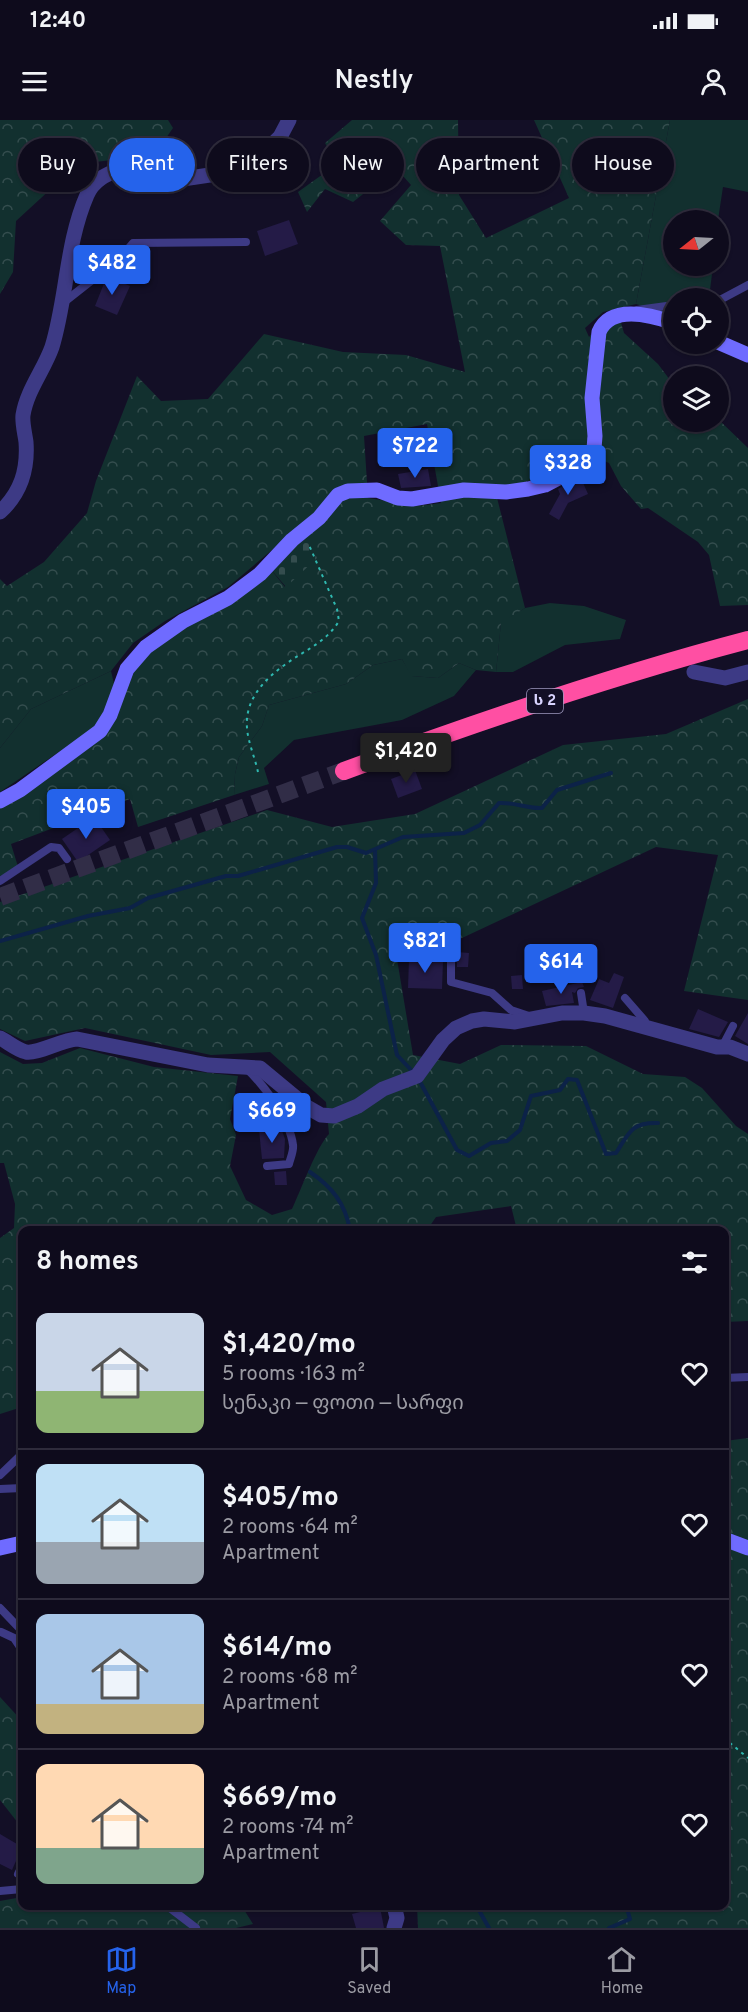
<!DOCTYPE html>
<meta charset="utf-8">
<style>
:root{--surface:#0e0b1c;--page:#1c1929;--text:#f1f3f6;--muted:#9b9ba3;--line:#2e2b3b;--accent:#2563eb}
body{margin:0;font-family:Overpass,"Noto Sans Georgian",sans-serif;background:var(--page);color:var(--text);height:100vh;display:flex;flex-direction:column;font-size:22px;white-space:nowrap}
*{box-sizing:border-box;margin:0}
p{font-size:20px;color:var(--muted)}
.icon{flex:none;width:33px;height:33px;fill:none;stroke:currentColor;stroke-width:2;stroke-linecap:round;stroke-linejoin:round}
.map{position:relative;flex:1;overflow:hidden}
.side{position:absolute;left:18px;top:1106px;width:711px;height:684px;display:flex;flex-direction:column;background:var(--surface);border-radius:12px;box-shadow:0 2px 4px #0004,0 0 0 2px var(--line)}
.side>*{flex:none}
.guide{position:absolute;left:18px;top:18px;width:712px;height:54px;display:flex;gap:12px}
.needle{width:39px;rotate:252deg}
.buttons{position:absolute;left:663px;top:90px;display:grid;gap:12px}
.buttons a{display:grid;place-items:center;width:66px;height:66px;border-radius:50%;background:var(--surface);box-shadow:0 2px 4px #0004,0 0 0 2px var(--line);font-size:30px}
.price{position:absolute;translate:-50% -51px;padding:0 14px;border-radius:6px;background:var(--accent);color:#fff;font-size:20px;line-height:39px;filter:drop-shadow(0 2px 3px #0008)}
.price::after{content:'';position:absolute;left:50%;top:36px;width:18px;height:14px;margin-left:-9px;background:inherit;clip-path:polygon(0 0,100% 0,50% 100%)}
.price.current{background:#222;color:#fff}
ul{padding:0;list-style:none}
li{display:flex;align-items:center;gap:18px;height:150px;padding:0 18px}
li+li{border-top:2px solid var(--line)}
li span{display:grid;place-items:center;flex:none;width:168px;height:120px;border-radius:12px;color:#555}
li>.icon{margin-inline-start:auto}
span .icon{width:72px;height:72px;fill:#fffc;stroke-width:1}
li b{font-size:26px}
h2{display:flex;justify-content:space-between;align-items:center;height:72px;padding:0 18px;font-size:26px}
.tag{padding:0 21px;border-radius:27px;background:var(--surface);box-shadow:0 2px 4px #0004,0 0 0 2px var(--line);font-size:21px;line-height:54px}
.tag.current{background:var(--accent);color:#fff}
.status{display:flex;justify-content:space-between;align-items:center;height:42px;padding:0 30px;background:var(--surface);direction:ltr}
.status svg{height:16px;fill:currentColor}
header{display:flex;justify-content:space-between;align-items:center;height:78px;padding:0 18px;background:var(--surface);font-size:27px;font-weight:600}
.dock{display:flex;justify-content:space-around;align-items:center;height:84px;border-top:2px solid var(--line);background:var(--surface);font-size:16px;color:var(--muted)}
.dock a{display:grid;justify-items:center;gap:3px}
.dock .current{color:var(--accent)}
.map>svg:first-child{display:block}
.grass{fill:#12302f}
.forest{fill:url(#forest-crowns);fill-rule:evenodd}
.cemetery{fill:url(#cemetery-stones)}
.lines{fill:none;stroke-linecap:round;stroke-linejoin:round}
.stream{stroke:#0c2248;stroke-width:4}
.building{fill:#241b47}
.highway-tunnel{stroke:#312d47;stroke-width:18;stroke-dasharray:18 9;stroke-linecap:butt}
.path{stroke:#2fb8b0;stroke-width:2;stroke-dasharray:3 4.5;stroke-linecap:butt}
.lane{stroke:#3d3a85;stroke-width:8}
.street{stroke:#3d3a85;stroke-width:15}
.secondary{stroke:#6f6bff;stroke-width:15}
.highway{stroke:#ff4fa3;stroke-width:18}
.labels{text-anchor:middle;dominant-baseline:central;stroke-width:4.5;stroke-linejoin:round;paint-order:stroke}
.shield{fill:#130f26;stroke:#9e99be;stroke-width:1.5}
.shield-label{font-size:15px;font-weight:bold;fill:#d9d4ff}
</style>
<div class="status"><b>12:40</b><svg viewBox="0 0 49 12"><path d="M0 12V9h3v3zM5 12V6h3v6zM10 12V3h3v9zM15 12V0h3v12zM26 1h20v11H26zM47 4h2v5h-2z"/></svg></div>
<header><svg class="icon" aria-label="menu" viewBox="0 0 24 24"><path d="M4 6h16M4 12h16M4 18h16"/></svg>Nestly<svg class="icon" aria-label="person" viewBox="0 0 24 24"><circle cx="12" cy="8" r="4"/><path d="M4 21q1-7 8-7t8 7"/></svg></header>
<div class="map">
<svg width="748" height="1808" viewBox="0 0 748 1808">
<defs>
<pattern id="forest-crowns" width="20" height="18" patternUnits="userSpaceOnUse" patternTransform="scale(1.5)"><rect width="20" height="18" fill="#12302f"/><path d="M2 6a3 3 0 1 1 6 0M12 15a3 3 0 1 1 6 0" fill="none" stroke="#344d4e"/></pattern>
<pattern id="cemetery-stones" width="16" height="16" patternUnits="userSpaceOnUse" patternTransform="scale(1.5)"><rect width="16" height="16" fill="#12302f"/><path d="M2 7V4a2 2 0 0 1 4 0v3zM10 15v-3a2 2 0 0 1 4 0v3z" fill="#344d4e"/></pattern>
</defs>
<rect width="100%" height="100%" fill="#130f26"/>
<g class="grass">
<path d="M670,0H748V72L723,67L718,100H674V146H713L709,178H674L673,196L636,184Z"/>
<path d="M550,483L584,486L626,500L620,519L565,525L513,552H496L501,502L525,488Z"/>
<path d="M402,539L412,556L438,558L459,543L476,550L454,576L402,600L294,620L264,648L269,664L234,675L235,654L239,637L262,606L269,585L346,564L373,545Z"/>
<path d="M111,551L115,568L97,606L0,672V628L31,589Z"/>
</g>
<g class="forest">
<path d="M0,0H168L173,8L154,35L78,44L16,101L13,152L0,174Z"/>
<path d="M352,0H458L459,75L486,118L569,78L534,0H670L636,184L603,192L585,208L589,217L600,204L619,196L624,213L658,244L673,264L674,302L719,300L748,328V485L720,486L709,435L698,422L648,388L641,389L621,366L609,343L586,333L576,348L495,370L525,488L501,503L496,552L476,550L459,543L438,558L411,556L402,539L373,545L346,564L269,585L262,606L239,637L235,654L234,675L138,707L130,679L11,724L19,750L0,756V685L104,615L130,543L268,446L285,467V419L228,467L165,501L133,523L111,551L31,589L0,628V459L7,466L44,442L87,393L96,361L137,256L161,281L208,279L264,214L343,232L406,235L465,252L440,126L406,125L380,101L411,65L396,48L353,82L325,69L307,92L298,72L337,44L325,23ZM427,304L441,383L418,386L368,378L364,316Z"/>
<path d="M748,579V880L684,871L718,735L656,727L462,818L396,833L413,935L460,944L501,925L586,926L643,954L685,957L702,968L736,1006L748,1014V1201L725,1202L724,1110H517L511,1086L436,1097L427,1110H22V1287L0,1294V1118L14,1108L15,1084L4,1043H0V932L23,944L42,943L80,928L154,947L238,956L230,999L236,1015L230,1046L246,1080L272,1095L292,1089C301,1070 317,1026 329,1014L326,982L270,932L211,935L85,908L25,921L0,909V782L267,690L332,707L415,694L563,625L666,614Z"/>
<path d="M748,1318V1808H418L417,1785H724L725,1321Z"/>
<path d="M0,1577L22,1601V1708L0,1680Z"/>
<path d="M22,1777V1785H241L253,1804L236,1808H0V1781Z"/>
</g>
<path class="cemetery" d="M304,411L317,438L286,467L268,446Z"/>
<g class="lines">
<g class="stream">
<path d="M375,730L376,763L362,798L376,835L397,935L413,952"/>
<path d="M0,821L88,796L130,788L148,778L226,756H238L337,727H347L366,733L403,717L464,713L480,705L499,683C515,682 527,689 542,688L557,670L611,653"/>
<path d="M418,958L457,1030L469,1036L491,1023L507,1021L520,1010L531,976L560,970L568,959L577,960L606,1034L616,1033C629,1013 631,1002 658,1003"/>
<path d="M310,1052C332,1067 345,1083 350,1110"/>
<path d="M476,1785L489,1808"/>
<path d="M609,1808L630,1799L626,1785"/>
</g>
</g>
<g class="building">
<path d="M289,100L298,124L265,136L257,111Z"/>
<path d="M107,156L130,166L117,195L95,186Z"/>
<path d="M428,349L431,366L401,368L398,354Z"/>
<path d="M580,356L588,374L568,383L559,400L549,394L560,374L558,369Z"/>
<path d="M415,650L422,669L398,678L391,659Z"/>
<path d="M94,697L110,720L78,742L62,719Z"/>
<path d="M457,832L469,833L468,847H457Z"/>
<path d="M409,839L443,841L442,869L408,868Z"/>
<path d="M614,853L624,857L613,888L590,880L599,859L609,863Z"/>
<path d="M522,855L523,869H512L511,856Z"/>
<path d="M582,862L584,867L578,868L575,873L572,872L574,883L546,886L542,871Z"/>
<path d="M698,889L728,902L719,917L689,909Z"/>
<path d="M748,893V924L735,916Z"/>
<path d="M281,1008L285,1019L284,1038L262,1039L259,1010Z"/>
<path d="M286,1051L287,1065H275L274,1052Z"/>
<path d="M0,1714L22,1727L12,1750L0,1744Z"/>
<path d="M380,1787L384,1808H356L352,1794Z"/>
</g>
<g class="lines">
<path class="highway-tunnel" d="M0,777L344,651"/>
<g class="path">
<path d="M258,652C255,638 248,622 247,608C244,573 275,550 301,534C316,525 330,516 339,501L337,489L309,425"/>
<path d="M724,1618L748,1638"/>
</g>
<g class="lane">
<path d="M718,181L748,165"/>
<path d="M63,183L120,138L133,123L246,122"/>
<path d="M637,190L674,185"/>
<path d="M0,761L51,727L59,728L67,739"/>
<path d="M451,841V862L492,873L511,890L529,896"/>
<path d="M581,873L584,893"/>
<path d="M625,878L645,901L642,908"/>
<path d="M722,927L733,906"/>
<path d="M246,948C264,965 290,1000 293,1025C294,1031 290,1039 289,1044L267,1046"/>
<path d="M724,1258L748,1257"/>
<path d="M0,1355L22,1334"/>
<path d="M0,1369L22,1368"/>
<path d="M0,1488L22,1511"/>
<path d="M1,1512L14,1518L22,1530"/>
<path d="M18,1754L22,1746"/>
<path d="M0,1771L22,1769"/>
<path d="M166,1785L196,1808"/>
</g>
<g class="street">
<path d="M0,392C21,373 28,350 26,322C25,314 22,303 23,295C27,270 44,250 52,227C67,178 66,123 87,75C94,58 110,53 126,46L176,60L230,52L258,38L280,17L289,0"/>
<path d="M694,552L725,558L748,552"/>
<path d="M0,918C8,922 17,930 26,932C37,934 62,920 77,919L208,945L260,948L307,987L321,995L334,996L358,986L383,969L417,956L443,920L456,908L472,901L484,899L515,902L562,893H584L605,896L717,927H730L748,934"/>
<path d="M394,1808L397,1798L394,1785"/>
</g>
<g class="secondary">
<path d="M718,222L748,235"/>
<path d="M0,681L20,670L100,611L110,595L127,549L146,527L183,501L228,478L260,454L292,420L319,398L338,375L348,371L377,370L398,378L412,379L464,370L506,372L528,369L545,365L564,355L587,339L594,329L595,316L592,278L599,212C611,184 651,195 674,203"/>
<path d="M724,1419L748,1428"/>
<path d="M0,1428L22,1423"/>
</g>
<path class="highway" d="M344,651C477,602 611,556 748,520"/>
</g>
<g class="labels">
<rect class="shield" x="527" y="569" width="36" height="24" rx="4.5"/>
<g class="shield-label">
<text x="545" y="581">ს 2</text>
</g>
</g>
</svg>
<div class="buttons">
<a><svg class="needle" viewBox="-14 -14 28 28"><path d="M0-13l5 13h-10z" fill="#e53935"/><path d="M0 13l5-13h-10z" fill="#9b9ba3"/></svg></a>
<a><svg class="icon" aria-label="locate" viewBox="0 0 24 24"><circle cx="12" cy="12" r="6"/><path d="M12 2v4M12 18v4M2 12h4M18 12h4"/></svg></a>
<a><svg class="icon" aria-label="layers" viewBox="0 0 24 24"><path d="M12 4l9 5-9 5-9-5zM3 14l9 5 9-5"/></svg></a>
</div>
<b class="price" style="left:112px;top:176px">$482</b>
<b class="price" style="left:415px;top:359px">$722</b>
<b class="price" style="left:568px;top:376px">$328</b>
<b class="price current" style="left:406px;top:664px">$1,420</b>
<b class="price" style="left:86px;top:720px">$405</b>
<b class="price" style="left:425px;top:854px">$821</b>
<b class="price" style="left:561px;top:875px">$614</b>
<b class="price" style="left:272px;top:1024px">$669</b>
<div class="guide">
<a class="tag">Buy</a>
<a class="tag current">Rent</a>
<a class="tag">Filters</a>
<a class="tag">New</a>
<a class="tag">Apartment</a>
<a class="tag">House</a>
</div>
<section class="side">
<h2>8 homes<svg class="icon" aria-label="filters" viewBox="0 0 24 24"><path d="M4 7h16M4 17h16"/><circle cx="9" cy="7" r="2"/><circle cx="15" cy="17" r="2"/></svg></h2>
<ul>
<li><span style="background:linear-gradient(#c9d6e8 65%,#8fb573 0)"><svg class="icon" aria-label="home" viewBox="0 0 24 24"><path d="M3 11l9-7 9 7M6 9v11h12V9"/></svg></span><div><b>$1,420/mo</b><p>5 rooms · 163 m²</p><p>სენაკი — ფოთი — სარფი</p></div><svg class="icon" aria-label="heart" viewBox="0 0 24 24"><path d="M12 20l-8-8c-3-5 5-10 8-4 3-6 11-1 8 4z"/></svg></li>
<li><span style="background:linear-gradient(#bfe0f5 65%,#9aa5b1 0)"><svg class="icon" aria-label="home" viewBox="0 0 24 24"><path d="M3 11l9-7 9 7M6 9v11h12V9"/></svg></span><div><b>$405/mo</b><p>2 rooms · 64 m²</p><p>Apartment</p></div><svg class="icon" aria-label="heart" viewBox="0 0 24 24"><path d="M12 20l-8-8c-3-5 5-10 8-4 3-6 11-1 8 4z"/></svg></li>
<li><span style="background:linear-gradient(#a9c7e8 75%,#c2b280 0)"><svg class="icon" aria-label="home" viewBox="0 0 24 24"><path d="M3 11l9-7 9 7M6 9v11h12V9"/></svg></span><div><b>$614/mo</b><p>2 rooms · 68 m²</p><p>Apartment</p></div><svg class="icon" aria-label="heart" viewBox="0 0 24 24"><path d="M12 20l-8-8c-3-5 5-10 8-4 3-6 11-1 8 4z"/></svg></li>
<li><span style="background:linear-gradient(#ffd9b3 70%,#7fa58c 0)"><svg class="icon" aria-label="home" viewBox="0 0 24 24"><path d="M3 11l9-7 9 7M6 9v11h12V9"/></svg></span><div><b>$669/mo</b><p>2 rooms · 74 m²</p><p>Apartment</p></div><svg class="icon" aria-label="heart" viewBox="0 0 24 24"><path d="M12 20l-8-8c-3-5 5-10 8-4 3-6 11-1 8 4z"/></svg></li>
</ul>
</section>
</div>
<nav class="dock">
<a class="current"><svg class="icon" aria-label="map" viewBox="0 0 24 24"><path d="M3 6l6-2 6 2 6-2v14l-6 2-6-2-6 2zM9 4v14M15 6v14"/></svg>Map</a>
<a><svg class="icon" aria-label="saved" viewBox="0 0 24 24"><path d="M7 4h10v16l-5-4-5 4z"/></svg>Saved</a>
<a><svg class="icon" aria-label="home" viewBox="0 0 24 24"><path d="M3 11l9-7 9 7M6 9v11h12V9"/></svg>Home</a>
</nav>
